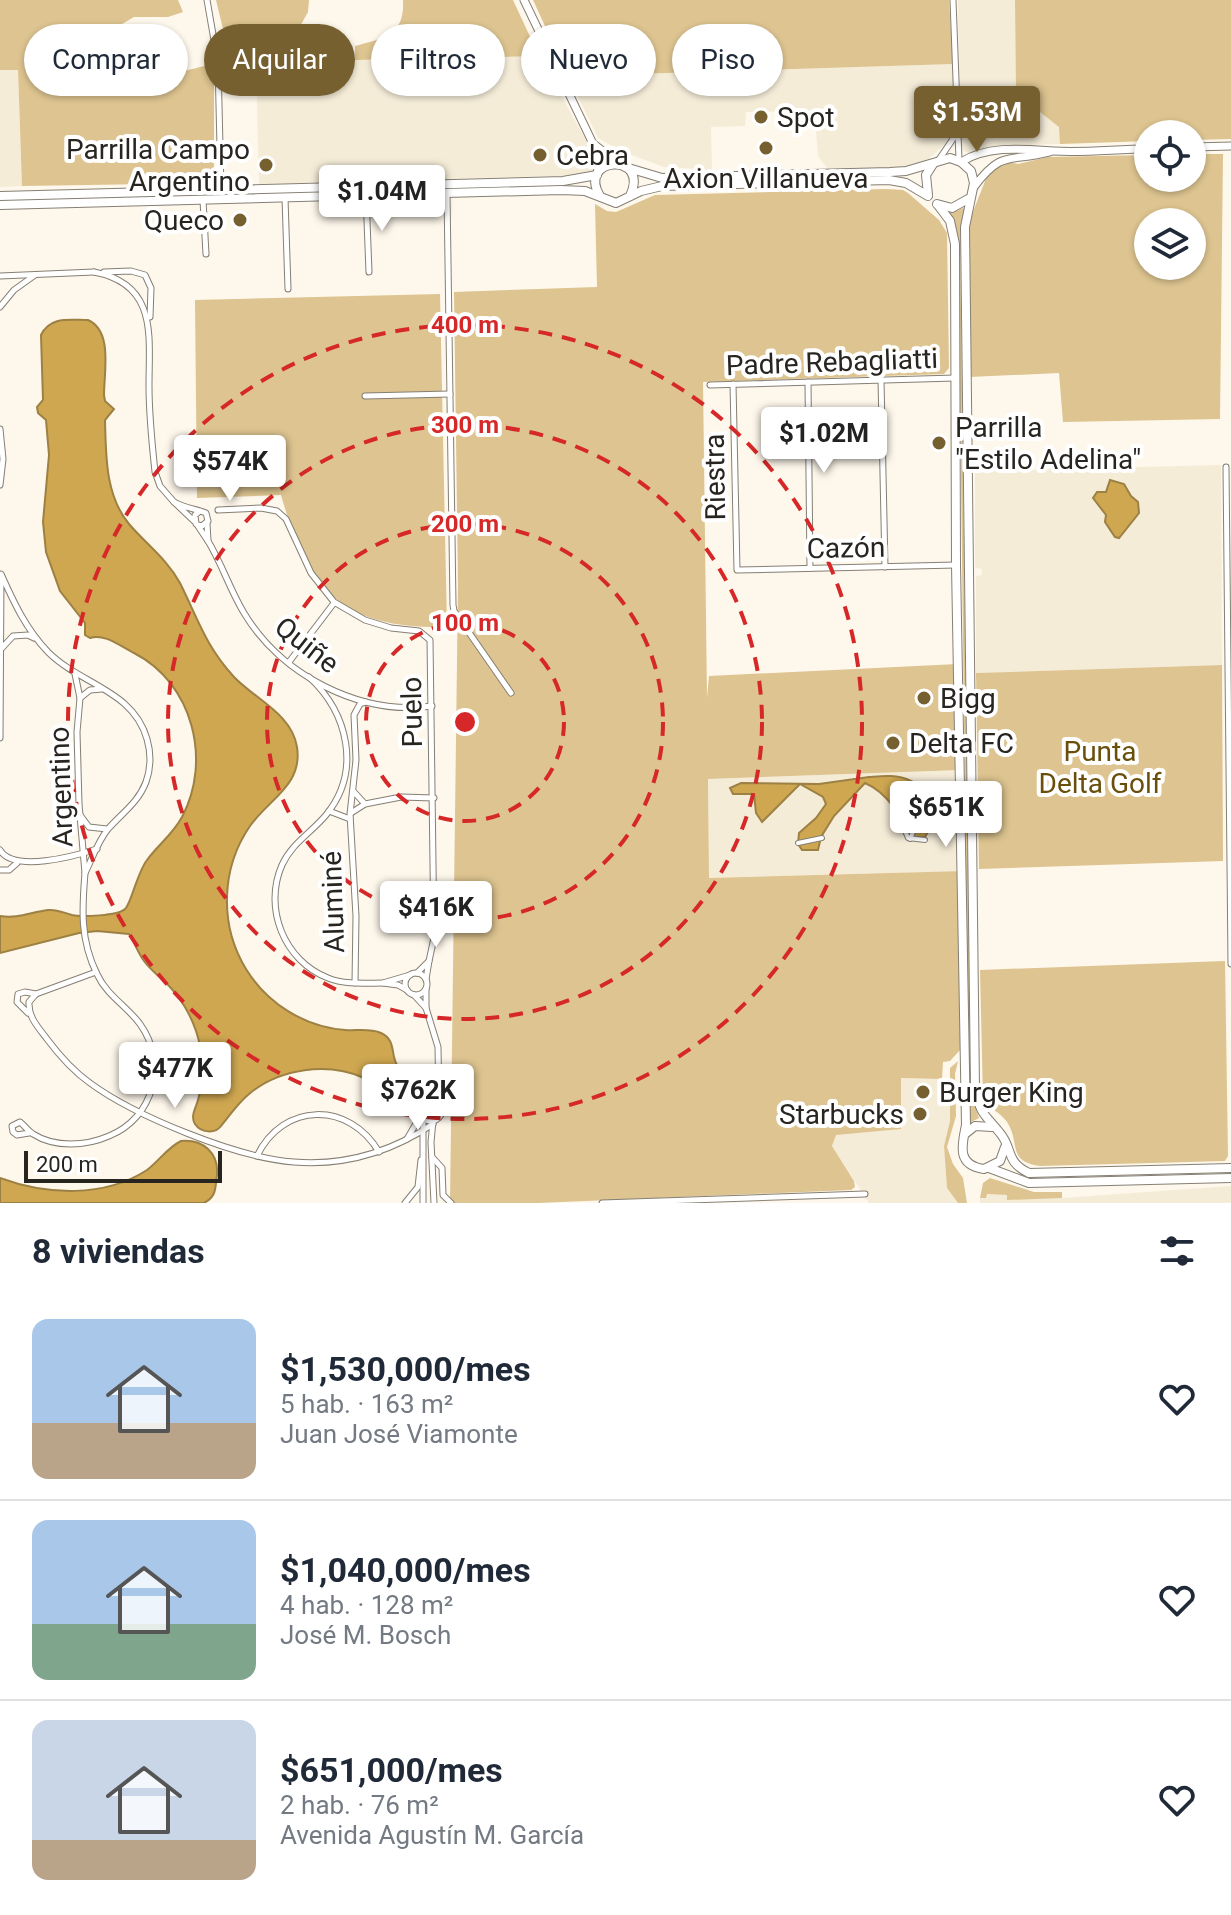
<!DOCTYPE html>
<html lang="es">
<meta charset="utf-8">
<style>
:root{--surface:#fff;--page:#f2f2f3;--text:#1f2937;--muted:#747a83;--line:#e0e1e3;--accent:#776030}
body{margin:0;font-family:Roboto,sans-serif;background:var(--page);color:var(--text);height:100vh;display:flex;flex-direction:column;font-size:30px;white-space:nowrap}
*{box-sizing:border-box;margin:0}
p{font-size:26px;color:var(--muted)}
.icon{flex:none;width:44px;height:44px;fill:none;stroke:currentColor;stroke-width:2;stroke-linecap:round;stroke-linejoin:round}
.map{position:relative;height:1203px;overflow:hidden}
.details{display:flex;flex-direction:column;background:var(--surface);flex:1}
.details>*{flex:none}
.guide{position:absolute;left:24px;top:24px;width:800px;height:72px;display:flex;gap:16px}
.controls{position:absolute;left:1134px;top:120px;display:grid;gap:16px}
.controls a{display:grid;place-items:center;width:72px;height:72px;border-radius:50%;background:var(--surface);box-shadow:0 2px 6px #0004;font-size:40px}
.scale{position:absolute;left:24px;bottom:20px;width:198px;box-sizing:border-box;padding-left:8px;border:4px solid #282521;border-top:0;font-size:22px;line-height:28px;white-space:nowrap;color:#282521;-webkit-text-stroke:6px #fff;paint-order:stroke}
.price{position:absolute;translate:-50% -68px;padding:0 18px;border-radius:8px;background:#fff;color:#222;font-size:26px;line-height:52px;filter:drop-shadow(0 2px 4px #0008)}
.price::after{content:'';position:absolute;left:50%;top:48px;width:24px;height:18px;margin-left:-12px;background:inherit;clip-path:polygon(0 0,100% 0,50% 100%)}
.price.active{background:var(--accent);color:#fff}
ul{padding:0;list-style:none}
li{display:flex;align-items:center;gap:24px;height:200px;padding:0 32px}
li+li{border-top:2px solid var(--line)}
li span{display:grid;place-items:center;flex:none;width:224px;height:160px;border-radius:16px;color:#555}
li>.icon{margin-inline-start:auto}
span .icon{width:96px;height:96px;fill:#fffc;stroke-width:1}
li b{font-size:34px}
h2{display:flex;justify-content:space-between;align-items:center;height:96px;padding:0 32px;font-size:34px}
.pill{padding:0 28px;border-radius:36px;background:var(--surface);box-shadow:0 2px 6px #0004;font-size:28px;line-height:72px}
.pill.active{background:var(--accent);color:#fff}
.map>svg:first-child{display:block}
.built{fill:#f5ecd8}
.green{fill:#ddc490;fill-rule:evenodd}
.water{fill:#cfa751;stroke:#9d8043;stroke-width:2}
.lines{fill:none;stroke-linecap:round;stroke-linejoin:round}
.pedestrian-casing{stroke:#857f74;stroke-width:6}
.minor-casing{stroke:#857f74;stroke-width:7}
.tertiary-casing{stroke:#857f74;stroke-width:9}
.secondary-casing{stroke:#857f74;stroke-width:10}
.pedestrian{stroke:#fff;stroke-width:4}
.minor{stroke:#fff;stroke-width:5}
.tertiary{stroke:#fff;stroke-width:7}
.secondary{stroke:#fff;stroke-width:8}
.ring{fill:none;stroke:#d62828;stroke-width:4;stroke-dasharray:14 10}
.poi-dot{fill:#776030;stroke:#fff;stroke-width:3}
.labels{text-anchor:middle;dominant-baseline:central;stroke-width:8;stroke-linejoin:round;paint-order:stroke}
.poi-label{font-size:28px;fill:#282521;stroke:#fff;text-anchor:start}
.street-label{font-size:28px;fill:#282521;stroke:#fff}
.park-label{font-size:28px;fill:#6a4f0b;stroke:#fff}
.centre{fill:#d62828;stroke:#fff;stroke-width:4}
.ring-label{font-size:24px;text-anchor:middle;font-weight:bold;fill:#d62828;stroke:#fff;stroke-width:8;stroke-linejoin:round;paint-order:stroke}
</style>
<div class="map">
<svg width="1231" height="1203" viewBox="0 0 1231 1203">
<rect width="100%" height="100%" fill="#fef7eb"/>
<g class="built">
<path d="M958,0H1015L1016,93L1060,127V144L993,146L972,154L961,150Z"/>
<path d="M539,56L596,158L595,168L589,175L259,184L256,62Z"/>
<path d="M953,64L954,127L951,139L926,161L894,169L827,168L818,156L816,131L807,111L746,112L745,126L711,127L712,170L664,167L621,151L598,138L568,76Z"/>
<path d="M18,69L22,186L0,187V70Z"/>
<path d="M1221,465L1222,665L976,673V576L982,575V569L975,568V471Z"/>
<path d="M961,770L963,871L709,878L708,779Z"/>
<path d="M900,1078L950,1079V1121L944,1146L947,1188L958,1203H869L832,1146L836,1135Z"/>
<path d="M1231,1186V1203H980V1198H986V1194L1007,1195L1008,1199L1062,1198Z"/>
</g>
<g class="green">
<path d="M0,0H178L183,12L168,17H134L117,27L116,41L95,73C123,92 182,70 214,64V183L22,186L18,70H0Z"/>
<path d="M216,0H309L308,12L292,41L291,61L231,62Z"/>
<path d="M403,0H513L539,56L355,60V46C384,38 405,35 403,0Z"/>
<path d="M533,0H949L953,64L568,76Z"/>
<path d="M1015,0H1231V139L1192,140V134H1148V141L1060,144L1059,127L1016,93Z"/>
<path d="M1192,154H1223L1220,419L1063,422L1059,373L969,377L967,227L989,171L998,165L1008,162L1018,164L1048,157L1148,155V178H1192ZM1148,222H1192V266H1148Z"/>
<path d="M886,189L903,190L908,193L939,220L947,233L949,368L944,374L703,382L707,698L709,676L958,664L961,770L708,779L709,878L963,871L960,1050L950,1061L943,1062L942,1079L901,1078V1129L836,1135L832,1146L854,1181L855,1187L851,1190L538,1203H450L458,584L454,292L597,287L595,204L607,211L616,212L655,195Z"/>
<path d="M966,207L960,235L971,1095L979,1118L969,1123L958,236L948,214Z"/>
<path d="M440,294L447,627C344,629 309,593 281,495L197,498L195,300Z"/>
<path d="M1222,665L1223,861L979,869L976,673Z"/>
<path d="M1225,961L1228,1156L1225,1161L1040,1166C1006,1161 1021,1143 1007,1122C1000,1112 989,1108 983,1099L980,970Z"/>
<path d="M958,1061L955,1074L956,1116L947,1147L953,1164L963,1178L967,1203H958L947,1188L944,1146L950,1121V1068Z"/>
<path d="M990,1178L1034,1192H1062V1198L1007,1200V1195L987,1194L986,1198H980L983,1183Z"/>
</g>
<g class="water">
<path d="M88,320C113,331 104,372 104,395L105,401L114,409L105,420C106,455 105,495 129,524C146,544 167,559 180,583C198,619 205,645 234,677C255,699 292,714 297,747C303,785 269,799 250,826C221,868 219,925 246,969C267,1003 304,1027 345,1030C356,1031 370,1028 381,1033C398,1041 389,1057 399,1068C406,1076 419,1073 427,1078L428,1084L414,1098L409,1108C394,1100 381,1086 364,1078C328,1062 280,1068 249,1094C238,1103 230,1115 221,1126C215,1134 201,1133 195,1124C190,1116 196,1108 198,1100C203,1083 204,1063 200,1046C196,1025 185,1003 170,987C162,978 151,971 144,961C138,953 135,943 129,934L97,931L79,933L0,953V916C18,919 31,912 48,910C57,909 64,913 72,915C81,917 118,916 125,909C131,904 137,873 147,860C158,845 173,834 182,817C212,761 193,683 134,653C120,646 104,633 90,638L85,635V623L60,591L46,552L43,522L49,455L46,420L38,413L37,407L43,400L41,335C50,316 69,320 88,320Z"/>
<path d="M1110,480L1124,484L1131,496L1138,502L1139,513L1119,538L1115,537L1105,522L1106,515L1093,498L1097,492H1106Z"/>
<path d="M869,777C882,776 896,774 909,780C928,788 937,820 925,837H910C900,815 888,793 865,783L834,816L821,837L818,850H802L798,844L799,833L816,818L826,804L823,797L800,784L762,822L756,813L754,794H733L730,788L741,783L819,784Z"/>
<path d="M181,1141C203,1139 219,1153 217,1175C215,1188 217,1196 204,1203H0V1178C46,1195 104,1198 147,1170C159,1161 167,1148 181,1141Z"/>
</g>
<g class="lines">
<defs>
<g id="pedestrian">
<path d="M921,809L916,803L910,804L906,808L907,815L917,818L927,802L945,793"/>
<path d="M907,815L900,819L908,838L925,840"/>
<path d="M910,839L913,832L914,818"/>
<path d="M798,843L822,838"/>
</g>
<g id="minor">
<path d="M207,0L218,63L221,189"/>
<path d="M953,0L959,160"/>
<path d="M938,161L957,133"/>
<path d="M447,193L453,605L454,611L511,693"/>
<path d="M366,195L369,272"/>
<path d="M285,198L288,289"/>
<path d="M203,200L206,254"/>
<path d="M94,272C158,284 149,336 149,386C149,415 152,444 155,472L160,486L174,502"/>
<path d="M104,272L131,271L145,275L151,288L150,317"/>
<path d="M0,276L94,272"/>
<path d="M0,307L14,290L35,275"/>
<path d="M881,380L885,567"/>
<path d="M808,382L810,568"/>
<path d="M733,384L737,570L956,565"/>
<path d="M710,385L955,378"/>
<path d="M365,396L450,394"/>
<path d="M0,429L3,459L0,485"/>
<path d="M1226,467L1231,964"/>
<path d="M218,510L261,508L277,511L286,519L311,573L334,602L365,620L391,628L419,631L430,640L434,938L429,961"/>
<path d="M194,521L174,502C185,508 196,509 206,513L208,521L202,526L196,524L195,515L200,511"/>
<path d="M198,526L208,541L207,523"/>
<path d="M208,541C222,564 230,590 244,613C281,675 360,716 432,706"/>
<path d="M2,648L13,636L28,635L34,638"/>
<path d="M289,662L334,603"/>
<path d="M75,674L80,698L90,690L102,689"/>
<path d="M309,677C348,713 362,771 326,815C311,833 292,843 282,865C263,908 284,961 328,978C345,985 365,983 383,983"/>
<path d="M0,738L1,574C14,603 26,629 48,652C81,685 133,690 147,739C151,753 151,768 146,782C138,803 122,813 108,829C98,841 92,859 85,873L79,804L77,732L80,698"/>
<path d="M365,804L401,797L434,798"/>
<path d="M329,811L350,819"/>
<path d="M351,813L365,804L354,792"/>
<path d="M80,815L89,827L107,829"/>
<path d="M0,850C14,873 75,856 97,849"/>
<path d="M0,870H9L17,863"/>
<path d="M96,972L36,994L29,1002C28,1017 38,1027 47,1039C59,1055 73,1071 90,1083C135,1116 237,1158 294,1162C344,1166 391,1152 433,1124"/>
<path d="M417,973L429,961L426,979"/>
<circle cx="416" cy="984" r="11"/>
<path d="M355,983L356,916L350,814L356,760L354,715L360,704L366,702"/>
<path d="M407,990L398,985L383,983L410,975"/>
<path d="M414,995L426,1008V989"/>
<path d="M426,1008L438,1047L439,1104"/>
<path d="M28,1013L17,1002L18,994L25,992L36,994"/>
<circle cx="431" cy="1110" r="11"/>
<path d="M423,1118V1203"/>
<path d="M433,1121L431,1142L434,1203"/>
<path d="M29,1133L17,1135L13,1132L12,1126L20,1122C25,1126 28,1131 33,1134C55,1148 86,1146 109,1136C154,1118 168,1063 140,1024C127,1006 107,996 97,974C80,940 82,909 85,873"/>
<path d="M407,1139L421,1115"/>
<path d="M257,1156C283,1102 349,1101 379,1152"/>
<path d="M432,1157L442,1168L443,1195L451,1203"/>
<path d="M405,1203L418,1187L421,1160"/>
<path d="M602,1203L865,1194"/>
</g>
<g id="tertiary">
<path d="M524,0L596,150L598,173"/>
<path d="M595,145L620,164"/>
<path d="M1192,147L1231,146"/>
<path d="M961,162C988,145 1023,149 1053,151C1085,153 1117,149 1148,149"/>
<path d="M974,187C1003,148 1010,163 1050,152"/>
</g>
<g id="secondary">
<path d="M625,167L662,178L890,172L906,171L950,158L961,162L971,171L974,183L965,227L975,1089C981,1116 984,1113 1000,1133C1013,1148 1005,1162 1029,1173L1231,1168"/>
<path d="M928,195L926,175L933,164"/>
<path d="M0,196L563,181L597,175"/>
<path d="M600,196C576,157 651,151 630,196"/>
<path d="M937,204L952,208L968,199"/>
<path d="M0,205L561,190L585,191L616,203L641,191L662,186L889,180L906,183L928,196"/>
<path d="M938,205L950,221L955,244L956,565L966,1125C962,1145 956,1165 984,1169L1000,1161L1005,1147"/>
<path d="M965,1134L975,1126L992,1127"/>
<path d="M989,1168L1029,1183L1231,1178"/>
</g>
</defs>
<use href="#pedestrian" class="pedestrian-casing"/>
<use href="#minor" class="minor-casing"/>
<use href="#tertiary" class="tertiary-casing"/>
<use href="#secondary" class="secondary-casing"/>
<use href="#pedestrian" class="pedestrian"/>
<use href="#minor" class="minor"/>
<use href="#tertiary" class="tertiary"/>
<use href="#secondary" class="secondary"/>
</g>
<g class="ring">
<circle cx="465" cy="722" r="99"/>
<circle cx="465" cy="722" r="198"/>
<circle cx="465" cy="722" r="297"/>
<circle cx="465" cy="722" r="397"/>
</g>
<g class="poi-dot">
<circle cx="761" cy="117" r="8"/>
<circle cx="766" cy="148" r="8"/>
<circle cx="540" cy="155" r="8"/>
<circle cx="266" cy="165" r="8"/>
<circle cx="240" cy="220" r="8"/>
<circle cx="939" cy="443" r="8"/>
<circle cx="924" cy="698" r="8"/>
<circle cx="893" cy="743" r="8"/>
<circle cx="923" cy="1092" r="8"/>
<circle cx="920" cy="1114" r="8"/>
</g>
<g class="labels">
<g class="poi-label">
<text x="777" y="117">Spot</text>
<text x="250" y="149" text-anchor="end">Parrilla Campo<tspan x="250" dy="32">Argentino</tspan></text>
<text x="556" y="155">Cebra</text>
<text x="766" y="178" text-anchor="middle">Axion Villanueva</text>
<text x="224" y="220" text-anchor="end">Queco</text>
<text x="955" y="427">Parrilla<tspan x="955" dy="32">"Estilo Adelina"</tspan></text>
<text x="940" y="698">Bigg</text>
<text x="909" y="743">Delta FC</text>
<text x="939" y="1092">Burger King</text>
<text x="904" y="1114" text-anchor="end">Starbucks</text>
</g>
<g class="street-label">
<text transform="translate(832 362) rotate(-2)">Padre Rebagliatti</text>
<text transform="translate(715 477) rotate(-91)">Riestra</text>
<text transform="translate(846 548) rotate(-1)">Cazón</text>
<text transform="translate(307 645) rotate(38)">Quiñe</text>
<text transform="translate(412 712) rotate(-91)">Puelo</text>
<text transform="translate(61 787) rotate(-92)">Argentino</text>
<text transform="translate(333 902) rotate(-92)">Aluminé</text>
</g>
<g class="park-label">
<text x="1100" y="751">Punta<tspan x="1100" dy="32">Delta Golf</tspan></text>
</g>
</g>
<circle cx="465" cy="722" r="12" class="centre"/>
<g class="ring-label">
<text x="465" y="333">400 m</text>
<text x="465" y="433">300 m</text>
<text x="465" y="532">200 m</text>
<text x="465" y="631">100 m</text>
</g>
</svg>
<div class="controls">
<a><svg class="icon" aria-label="locate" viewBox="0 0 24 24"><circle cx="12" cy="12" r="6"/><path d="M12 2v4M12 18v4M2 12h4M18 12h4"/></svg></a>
<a><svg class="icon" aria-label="layers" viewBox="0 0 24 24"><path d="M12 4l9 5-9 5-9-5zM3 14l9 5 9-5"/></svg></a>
</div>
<div class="scale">200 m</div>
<b class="price active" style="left:977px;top:154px">$1.53M</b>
<b class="price" style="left:382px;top:233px">$1.04M</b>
<b class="price" style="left:824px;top:475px">$1.02M</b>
<b class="price" style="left:230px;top:503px">$574K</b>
<b class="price" style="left:946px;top:849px">$651K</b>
<b class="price" style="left:436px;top:949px">$416K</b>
<b class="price" style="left:175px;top:1110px">$477K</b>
<b class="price" style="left:418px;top:1132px">$762K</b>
<div class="guide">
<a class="pill">Comprar</a>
<a class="pill active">Alquilar</a>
<a class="pill">Filtros</a>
<a class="pill">Nuevo</a>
<a class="pill">Piso</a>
</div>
</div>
<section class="details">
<h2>8 viviendas<svg class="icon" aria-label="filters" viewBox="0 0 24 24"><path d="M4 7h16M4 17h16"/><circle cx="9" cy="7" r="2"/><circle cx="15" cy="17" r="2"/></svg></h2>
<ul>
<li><span style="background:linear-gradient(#a9c7e8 65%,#b9a48a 0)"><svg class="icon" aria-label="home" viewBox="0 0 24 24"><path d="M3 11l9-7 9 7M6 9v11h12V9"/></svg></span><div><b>$1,530,000/mes</b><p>5 hab. · 163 m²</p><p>Juan José Viamonte</p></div><svg class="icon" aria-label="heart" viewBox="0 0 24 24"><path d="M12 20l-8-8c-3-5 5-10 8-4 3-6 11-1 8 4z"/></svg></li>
<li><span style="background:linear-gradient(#a9c7e8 65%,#7fa58c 0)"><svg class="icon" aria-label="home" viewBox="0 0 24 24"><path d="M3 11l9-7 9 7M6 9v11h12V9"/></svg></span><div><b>$1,040,000/mes</b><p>4 hab. · 128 m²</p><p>José M. Bosch</p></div><svg class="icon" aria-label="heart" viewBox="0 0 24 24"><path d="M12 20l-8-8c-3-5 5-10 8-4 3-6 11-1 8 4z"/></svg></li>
<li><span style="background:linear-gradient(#c9d6e8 75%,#b9a48a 0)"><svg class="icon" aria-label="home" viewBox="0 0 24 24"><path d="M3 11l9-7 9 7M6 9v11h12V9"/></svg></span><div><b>$651,000/mes</b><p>2 hab. · 76 m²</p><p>Avenida Agustín M. García</p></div><svg class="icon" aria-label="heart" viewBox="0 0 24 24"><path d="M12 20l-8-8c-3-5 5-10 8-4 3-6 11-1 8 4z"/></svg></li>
</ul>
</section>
